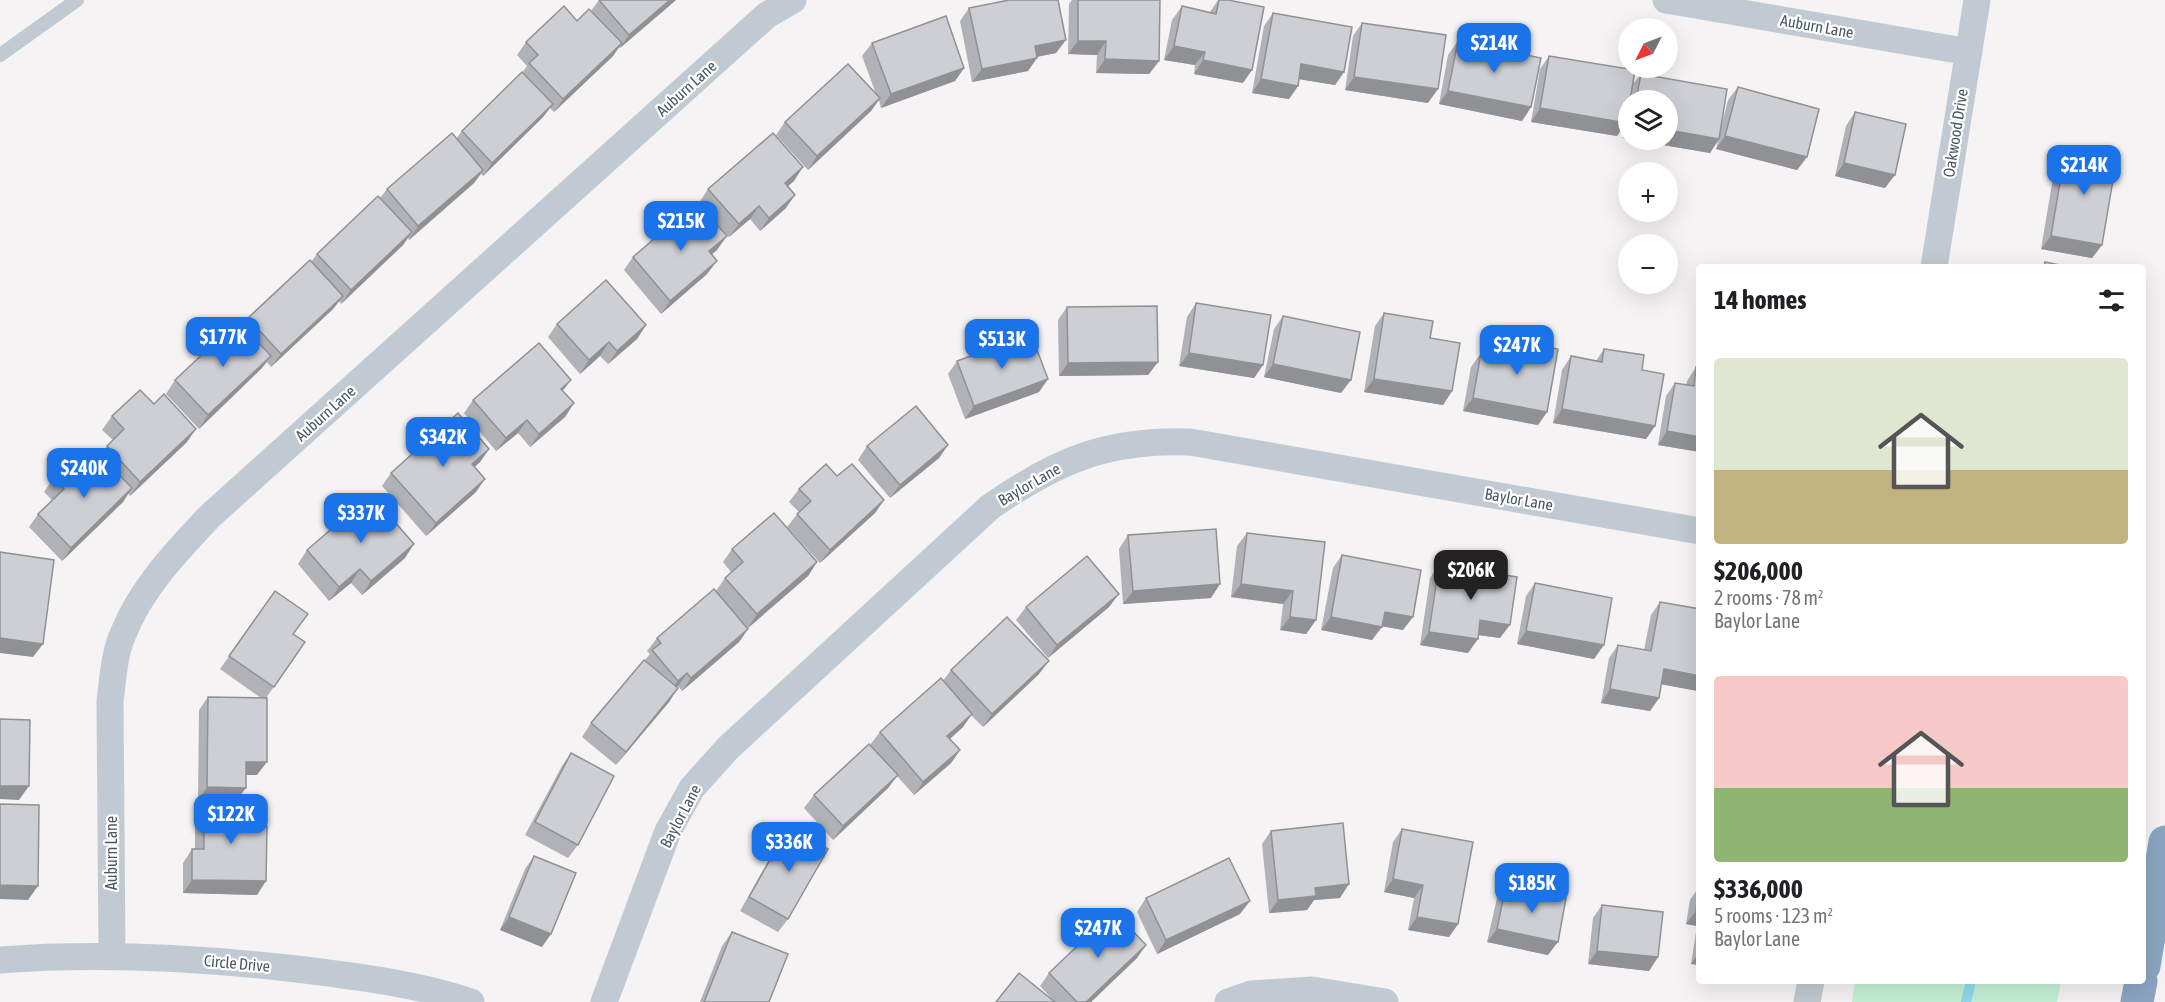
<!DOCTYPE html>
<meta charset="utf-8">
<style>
:root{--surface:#fff;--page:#f6f6f6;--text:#202124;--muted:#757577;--accent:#1a73e8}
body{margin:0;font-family:"Asap Condensed",sans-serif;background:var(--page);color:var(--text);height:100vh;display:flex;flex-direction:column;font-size:22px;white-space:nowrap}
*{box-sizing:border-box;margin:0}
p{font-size:20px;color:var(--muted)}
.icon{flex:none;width:33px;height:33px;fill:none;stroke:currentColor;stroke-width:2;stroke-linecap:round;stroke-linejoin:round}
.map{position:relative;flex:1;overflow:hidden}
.sheet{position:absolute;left:1696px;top:264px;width:450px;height:720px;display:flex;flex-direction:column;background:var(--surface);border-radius:6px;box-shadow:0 6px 24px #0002}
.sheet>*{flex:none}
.needle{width:39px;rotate:228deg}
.tools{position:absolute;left:1618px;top:18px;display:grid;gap:12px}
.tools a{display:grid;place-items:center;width:60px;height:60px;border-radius:50%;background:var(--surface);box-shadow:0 6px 24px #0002;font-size:30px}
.price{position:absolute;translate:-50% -51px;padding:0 14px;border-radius:12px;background:var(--accent);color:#fff;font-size:20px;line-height:39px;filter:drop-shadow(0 2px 3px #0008)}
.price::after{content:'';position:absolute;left:50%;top:36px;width:18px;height:14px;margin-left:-9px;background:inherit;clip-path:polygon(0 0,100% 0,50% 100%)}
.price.selected{background:#222;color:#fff}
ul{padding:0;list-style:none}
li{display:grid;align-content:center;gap:12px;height:318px;padding:0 18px}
li span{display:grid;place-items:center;height:186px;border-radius:6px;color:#555}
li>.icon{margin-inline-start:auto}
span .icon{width:108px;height:108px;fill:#fffc;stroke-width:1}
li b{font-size:26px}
h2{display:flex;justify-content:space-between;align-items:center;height:72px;padding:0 18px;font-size:26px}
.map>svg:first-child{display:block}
.green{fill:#c3f1d5}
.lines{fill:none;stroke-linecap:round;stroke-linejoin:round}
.stream{stroke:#90daee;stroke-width:10}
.service{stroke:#c1cad2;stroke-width:14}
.minor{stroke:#c1cad2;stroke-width:27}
.motorway{stroke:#8ba5c1;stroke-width:33}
.wall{fill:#b0b2b7}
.shaded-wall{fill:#909195}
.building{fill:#cdcfd5;stroke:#909195;stroke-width:1.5}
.labels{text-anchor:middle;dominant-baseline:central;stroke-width:4.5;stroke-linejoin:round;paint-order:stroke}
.street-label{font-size:16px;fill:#4a5661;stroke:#fff}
</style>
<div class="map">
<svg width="2165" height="1002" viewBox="0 0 2165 1002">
<rect width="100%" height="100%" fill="#f5f3f3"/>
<path class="green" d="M1855,981H2061L2057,1002H1852Z"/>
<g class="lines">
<path class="stream" d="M1966,1002L1971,981"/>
<path class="service" d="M0,55L77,0"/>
<g class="minor">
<path d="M1666,0L1969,52"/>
<path d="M1934,267L1977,0"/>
<path d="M112,955L110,701C113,679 114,654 123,634C141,588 177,551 210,516L767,15L793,0"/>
<path d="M0,960C102,952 204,958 305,970C361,977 417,984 471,1002"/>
<path d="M604,1002L668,831L692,788L728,748L990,507C1056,461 1107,439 1190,442L1700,531"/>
<path d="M1228,1002L1251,994L1312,990L1385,1002"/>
<path d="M1807,1002L1811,981"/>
</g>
<g class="motorway">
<path d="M2144,966L2165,842"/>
<path d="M2137,1002L2141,981"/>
</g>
</g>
<g class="wall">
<path d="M599,0H676L620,48L619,47L613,56L554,112L550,108L543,117L483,176L481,174L474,183L409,240L408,238L403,245L341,304L339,301L333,309L271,367L267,362L261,369L199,429L166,394L175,380L242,326L248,318L311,262L317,254L380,198L387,189L456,139L462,131L522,73L527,66L517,55L526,42L577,21L591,11Z"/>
<path d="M1072,0H1160L1159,61L1149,74L1096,73L1097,55L1068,54L1069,4Z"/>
<path d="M1218,0H1219L1243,83L1194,74L1195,65L1164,60L1172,20L1182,6L1210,12Z"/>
<path d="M969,8L1056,53L1037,57L1028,71L972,82L960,21Z"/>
<path d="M1273,13L1344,72L1335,85L1299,79L1298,86L1289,99L1252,93L1264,26Z"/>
<path d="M1362,23L1428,103L1345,90L1353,36Z"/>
<path d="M1458,41L1531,107L1522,121L1439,104L1448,55Z"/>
<path d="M872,43L964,68L955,81L881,108L879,100L871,111L808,170L776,135L785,122L876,94L862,56Z"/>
<path d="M1549,56L1632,85L1641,74L1720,131L1728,100L1738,87L1807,157L1797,170L1716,149L1718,141L1710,153L1634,140H1668V100H1629V139L1623,138L1625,124L1617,136L1531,122L1540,69Z"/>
<path d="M1855,112L1885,188L1835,176L1846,126Z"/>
<path d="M2066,147L2102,245L2092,258L2041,249L2056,160Z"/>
<path d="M794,181L788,186L786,208L760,231L750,219L729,237L699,203L708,189Z"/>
<path d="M717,250L711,255L707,274L661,314L624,270L633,257Z"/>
<path d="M1196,303L1263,365L1254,378L1179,366L1187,317Z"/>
<path d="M1067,307L1158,362L1148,375L1059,376L1058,320Z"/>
<path d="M1384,313L1430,338L1452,391L1443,405L1364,392L1375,326Z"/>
<path d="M1283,316L1341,393L1264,377L1274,329Z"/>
<path d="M557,324L646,325L637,339L608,364L600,356L580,374L548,337Z"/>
<path d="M1503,339L1547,412L1538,425L1463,411L1471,367L1481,353L1493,355L1494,352Z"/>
<path d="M1604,349L1642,370L1655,426L1646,439L1553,423L1562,370L1571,356L1596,361Z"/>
<path d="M957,361L1048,379L1039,392L965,419L948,374Z"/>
<path d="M1696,367L1700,368V452L1658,445L1666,396L1675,383L1686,385L1687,381Z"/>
<path d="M563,391L574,403L565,417L530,447L518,433L496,451L464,413L473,400Z"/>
<path d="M112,416L187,442L130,496L128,493L123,502L62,561L29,527L38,514L52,500L44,492L53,479L78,473L100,455L107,446L113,440L102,430Z"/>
<path d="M948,445L939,458L890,498L858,460L867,446Z"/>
<path d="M489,449L480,462L474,467L476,492L426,536L382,486L391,473Z"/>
<path d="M837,476L884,500L875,513L820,563L787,527L799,512L789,502L799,489Z"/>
<path d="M1247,533L1316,620L1306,634L1280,630L1283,604L1231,597L1237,546Z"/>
<path d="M1128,535L1211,598L1123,604L1119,549Z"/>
<path d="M732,549L817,562L808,576L748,628L726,603L748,629L739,642L682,691L678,686L677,687L669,702L616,765L582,737L591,723L645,660L650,654L647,651L657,638L716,591L725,578L731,572L723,562Z"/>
<path d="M307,550L405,558L362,595L351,583L329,601L298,564Z"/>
<path d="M1342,555L1403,630L1382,626L1372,640L1321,630L1333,568Z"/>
<path d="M1439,565L1500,638L1478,635L1468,653L1420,645L1430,578Z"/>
<path d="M1535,583L1594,659L1517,644L1526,596Z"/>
<path d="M275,591L293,634L305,642L266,698L257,775H246L236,801H198L199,710L208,697L261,698L220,669Z"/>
<path d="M1660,602L1700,609V689L1698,691L1661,684L1659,698L1650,711L1601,703L1609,658L1618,645L1644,650L1651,615Z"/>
<path d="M1026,607H1109L1048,658L1016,620Z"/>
<path d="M951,670L1039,674L983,727L971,715L963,727L950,739L960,750L951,763L914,795L897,776L888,788L833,840L804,808L814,795L870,745L880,732L943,681Z"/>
<path d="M571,753L578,845L568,858L525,835L562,766Z"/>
<path d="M204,802L249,825L257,895L183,893V863L192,849H195V815Z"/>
<path d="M789,826L788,919L778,932L740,911L780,840Z"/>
<path d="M1402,829L1458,924L1449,937L1408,930L1414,898L1384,892L1393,842Z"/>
<path d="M1271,831L1340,898L1314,900L1307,910L1269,913L1262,844Z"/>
<path d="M534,856L542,947L500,930L525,869Z"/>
<path d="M1506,885L1548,955L1487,942L1497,898Z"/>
<path d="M1699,887H1700V965L1691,964L1697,926L1686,924L1690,900Z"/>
<path d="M1146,898L1240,914L1157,954L1137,912Z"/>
<path d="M1602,905L1658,957L1649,971L1588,964L1593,918Z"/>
<path d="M732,932L769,1002H700L722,946Z"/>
<path d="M1146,945L1137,958L1091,1002H996L1053,1000L1040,986L1049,973Z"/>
</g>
<g class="shaded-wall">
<path d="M670,0H676L620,48L629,35Z"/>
<path d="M1066,40L1056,53L1025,59L1035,46Z"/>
<path d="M1078,41H1106L1097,55L1068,54Z"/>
<path d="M622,43L613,56L554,112L563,99Z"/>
<path d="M1174,46L1205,52L1195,65L1164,60Z"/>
<path d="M1037,58L1028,71L972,82L982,69Z"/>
<path d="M1105,59L1159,61L1149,74L1096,73Z"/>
<path d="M1203,60L1252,70L1243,83L1194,74Z"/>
<path d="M1301,64L1344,72L1335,85L1292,78Z"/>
<path d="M964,68L955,81L881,108L891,94Z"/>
<path d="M1354,77L1438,89L1428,103L1345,90Z"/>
<path d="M1261,79L1298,86L1289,99L1252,93Z"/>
<path d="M1448,91L1531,107L1522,121L1439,104Z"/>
<path d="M880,98L871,111L808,170L817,156Z"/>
<path d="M553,104L543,117L483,176L492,163Z"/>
<path d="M1540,108L1626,123L1617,136L1531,122Z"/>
<path d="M1629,129V139L1623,138Z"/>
<path d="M1668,130L1719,139L1710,153L1634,140H1668Z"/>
<path d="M1725,136L1807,157L1797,170L1716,149Z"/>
<path d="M1844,163L1895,175L1885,188L1835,176Z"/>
<path d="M803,167L794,181L776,196L785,183Z"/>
<path d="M483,170L474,183L409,240L418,226Z"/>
<path d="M795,195L786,208L760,231L769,218Z"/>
<path d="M759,206L750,219L729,237L739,224Z"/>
<path d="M412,232L403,245L341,304L351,290Z"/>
<path d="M727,236L717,250L699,265L709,251Z"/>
<path d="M2051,236L2102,245L2092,258L2041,249Z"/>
<path d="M717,261L707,274L661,314L670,301Z"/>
<path d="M343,296L333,309L271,367L281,354Z"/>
<path d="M646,325L637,339L608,364L617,351Z"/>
<path d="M609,342L600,356L580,374L589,360Z"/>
<path d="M1189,353L1263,365L1254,378L1179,366Z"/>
<path d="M271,356L261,369L199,429L208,415Z"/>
<path d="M1158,362L1148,375L1059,376L1068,363Z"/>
<path d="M1273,364L1351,380L1341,393L1264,377Z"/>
<path d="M1048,379L1039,392L965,419L974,406Z"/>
<path d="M1374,379L1452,391L1443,405L1364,392Z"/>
<path d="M571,380L561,393V389Z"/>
<path d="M1473,398L1547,412L1538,425L1463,411Z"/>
<path d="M574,403L565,417L530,447L539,434Z"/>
<path d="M1562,409L1655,426L1646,439L1553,423Z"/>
<path d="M527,420L518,433L496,451L506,438Z"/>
<path d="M196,429L187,442L130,496L140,482Z"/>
<path d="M1667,431L1700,437V452L1658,445Z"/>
<path d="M948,445L939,458L890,498L900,485Z"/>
<path d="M489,449L480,462L463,478L472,464Z"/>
<path d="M485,479L476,492L426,536L436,523Z"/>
<path d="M132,488L123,502L62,561L71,548Z"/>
<path d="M884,500L875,513L820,563L830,550Z"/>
<path d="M414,544L405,558L362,595L371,581Z"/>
<path d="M817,562L808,576L748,628L757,614Z"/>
<path d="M360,569L351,583L329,601L339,587Z"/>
<path d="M1220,584L1211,598L1123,604L1133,591Z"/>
<path d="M1241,584L1293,591L1283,604L1231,597Z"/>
<path d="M1119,594L1109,607L1048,658L1057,645Z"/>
<path d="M1385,612L1413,617L1403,630L1375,625Z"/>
<path d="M1290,617L1316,620L1306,634L1280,630Z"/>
<path d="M1331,617L1382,627L1372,640L1321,630Z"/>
<path d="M1480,620L1510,625L1500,638L1471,634Z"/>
<path d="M748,629L739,642L682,691L691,678Z"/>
<path d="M1526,631L1604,645L1594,659L1517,644Z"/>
<path d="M1429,632L1478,639L1468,653L1420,645Z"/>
<path d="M0,638L43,644L33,657L0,653Z"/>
<path d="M1049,661L1039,674L983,727L992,714Z"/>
<path d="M1664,669L1700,676V689L1698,691L1654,683Z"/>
<path d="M687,673L678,686L668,694L678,681Z"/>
<path d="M678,688L669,702L616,765L626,752Z"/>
<path d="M1610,689L1659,698L1650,711L1601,703Z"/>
<path d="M972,714L963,727L938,749L947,736Z"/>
<path d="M960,750L951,763L914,795L923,782Z"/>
<path d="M246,762H267L257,775H236Z"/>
<path d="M898,775L888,788L833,840L843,826Z"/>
<path d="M0,786H29L19,800L0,799Z"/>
<path d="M207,787L246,788L236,801H198Z"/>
<path d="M1393,879L1423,885L1414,898L1384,892Z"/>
<path d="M192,880L266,881L257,895L183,893Z"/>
<path d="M1349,884L1340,898L1314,900L1307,910L1269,913L1278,900L1315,888Z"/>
<path d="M0,885L38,886L28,900L0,899Z"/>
<path d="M1250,901L1240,914L1157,954L1166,940Z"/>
<path d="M1696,911H1700V923L1697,926L1686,924Z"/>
<path d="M509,917L551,934L542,947L500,930Z"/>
<path d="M1417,917L1458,924L1449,937L1408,930Z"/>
<path d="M1497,929L1558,942L1548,955L1487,942Z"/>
<path d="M1146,945L1137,958L1091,1002H1086Z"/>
<path d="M1597,951L1658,957L1649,971L1588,964Z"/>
<path d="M1700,951V965L1691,964Z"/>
</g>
<g class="building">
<path d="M599,0H670L629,35Z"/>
<path d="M1009,0H1058L1066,40L1035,46L1037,58L982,69L969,8Z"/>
<path d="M1078,0H1160L1159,61L1105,59L1106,41H1078Z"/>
<path d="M1219,0H1228L1264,7L1252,70L1203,60L1205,52L1174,46L1182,6L1216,14Z"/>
<path d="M564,6L577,21L589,9L622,43L563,99L529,63L538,55L526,42Z"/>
<path d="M1273,13L1352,27L1344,72L1301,64L1298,86L1261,79Z"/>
<path d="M946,16L964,68L891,94L872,43Z"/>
<path d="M1362,23L1446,35L1438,89L1354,77Z"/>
<path d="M1458,41L1541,58L1531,107L1448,91Z"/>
<path d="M1549,56L1635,70L1630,100H1629L1626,123L1540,108Z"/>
<path d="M848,64L880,98L817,156L785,122Z"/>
<path d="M522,72L553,104L492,163L462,131Z"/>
<path d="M1641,74L1727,89L1719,139L1668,130V100H1636Z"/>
<path d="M1738,87L1819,109L1807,157L1725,136Z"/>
<path d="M1855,112L1906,124L1895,175L1844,163Z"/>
<path d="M452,133L483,170L418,226L387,189Z"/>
<path d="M773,133L803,167L785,183L795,195L769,218L759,206L739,224L708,189Z"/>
<path d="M2066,147L2117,156L2102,245L2051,236Z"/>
<path d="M378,196L412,232L351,290L317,254Z"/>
<path d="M697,202L727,236L709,251L717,261L670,301L633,257Z"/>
<path d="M310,260L343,296L281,354L248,318Z"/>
<path d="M2045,262L2070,267H2044Z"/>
<path d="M606,280L646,325L617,351L609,342L589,360L557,324Z"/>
<path d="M1196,303L1271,315L1263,365L1189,353Z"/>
<path d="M1157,306L1158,362L1068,363L1067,307Z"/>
<path d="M1384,313L1433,321L1430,338L1460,343L1452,391L1374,379Z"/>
<path d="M1283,316L1360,332L1351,380L1273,364Z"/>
<path d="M238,321L271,356L208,415L175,380Z"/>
<path d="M1031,334L1048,379L974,406L957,361Z"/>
<path d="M1503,339L1558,349L1547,412L1473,398L1481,353L1500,357Z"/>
<path d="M539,343L571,380L561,389L574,403L539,434L527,420L506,438L473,400Z"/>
<path d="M1604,349L1644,355L1642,370L1664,374L1655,426L1562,409L1571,356L1602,362Z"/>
<path d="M1696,367L1700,368V437L1667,431L1675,383L1694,386Z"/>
<path d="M140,390L154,404L164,394L196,429L140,482L107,446L124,429L112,416Z"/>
<path d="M916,406L948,445L900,485L867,446Z"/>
<path d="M458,413L489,449L472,464L485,479L436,523L391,473Z"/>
<path d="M98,453L132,488L71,548L38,514L64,489L53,479L69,464L78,473Z"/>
<path d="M826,464L837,476L852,464L884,500L830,550L797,514L811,501L799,489Z"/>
<path d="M371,495L414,544L371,581L360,569L339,587L307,550Z"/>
<path d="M774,513L817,562L757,614L725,578L743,562L732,549Z"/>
<path d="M1216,529L1220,584L1133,591L1128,535Z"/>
<path d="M1247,533L1325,542L1316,620L1290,617L1293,591L1241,584Z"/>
<path d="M0,552L54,560L43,644L0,638Z"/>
<path d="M1342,555L1421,570L1413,617L1385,612L1382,627L1331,617Z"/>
<path d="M1087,556L1119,594L1057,645L1026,607Z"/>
<path d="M1439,565L1517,577L1510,625L1480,620L1478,639L1429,632Z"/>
<path d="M1535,583L1612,598L1604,645L1526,631Z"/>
<path d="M714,589L748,629L691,678L687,673L678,681L652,650L661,643L657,638Z"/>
<path d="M275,591L308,614L293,634L305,642L274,687L229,656Z"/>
<path d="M1660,602L1700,609V676L1664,669L1659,698L1610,689L1618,645L1651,651Z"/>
<path d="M1007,617L1049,661L992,714L951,670Z"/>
<path d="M644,660L678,688L626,752L591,723Z"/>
<path d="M941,678L972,714L947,736L960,750L923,782L880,732Z"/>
<path d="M208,697L267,698V762H246V788L207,787Z"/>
<path d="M0,719L30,720L29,786H0Z"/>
<path d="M869,744L898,775L843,826L814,795Z"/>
<path d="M571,753L614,776L578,845L535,822Z"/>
<path d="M204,802H249V825L267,826L266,881L192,880V849H204Z"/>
<path d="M0,804L39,805L38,886L0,885Z"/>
<path d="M1343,823L1349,884L1315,888L1316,896L1278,900L1271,831Z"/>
<path d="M789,826L828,849L788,919L749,897Z"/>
<path d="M1402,829L1473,842L1458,924L1417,917L1423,885L1393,879Z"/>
<path d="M534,856L576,873L551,934L509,917Z"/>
<path d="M1229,858L1250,901L1166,940L1146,898Z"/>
<path d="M1506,885L1566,898L1558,942L1497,929Z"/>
<path d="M1699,887H1700V911H1696Z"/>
<path d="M1602,905L1663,912L1658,957L1597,951Z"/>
<path d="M1114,911L1146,945L1086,1002H1077L1049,973Z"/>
<path d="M732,932L788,954L769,1002H704Z"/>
<path d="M1019,973L1055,1002H996Z"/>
</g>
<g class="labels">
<g class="street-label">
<text transform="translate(1817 26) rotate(10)">Auburn Lane</text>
<text transform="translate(686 88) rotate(-42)">Auburn Lane</text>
<text transform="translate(1955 133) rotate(-81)">Oakwood Drive</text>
<text transform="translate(325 413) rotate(-42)">Auburn Lane</text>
<text transform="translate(1029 484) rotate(-30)">Baylor Lane</text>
<text transform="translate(1519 499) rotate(10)">Baylor Lane</text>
<text transform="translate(680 816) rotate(-62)">Baylor Lane</text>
<text transform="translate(111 853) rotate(-90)">Auburn Lane</text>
<text transform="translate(237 963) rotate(5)">Circle Drive</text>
</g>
</g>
</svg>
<div class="tools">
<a><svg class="needle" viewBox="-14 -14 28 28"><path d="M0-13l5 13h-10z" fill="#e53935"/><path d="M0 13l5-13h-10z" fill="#757577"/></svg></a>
<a><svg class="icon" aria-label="layers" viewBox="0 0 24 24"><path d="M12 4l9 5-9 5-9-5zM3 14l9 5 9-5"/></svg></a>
<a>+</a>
<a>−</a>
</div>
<b class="price" style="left:1494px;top:74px">$214K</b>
<b class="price" style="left:2084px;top:196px">$214K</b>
<b class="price" style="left:681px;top:252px">$215K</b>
<b class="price" style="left:223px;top:368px">$177K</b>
<b class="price" style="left:1002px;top:370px">$513K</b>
<b class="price" style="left:1517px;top:376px">$247K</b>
<b class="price" style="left:443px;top:468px">$342K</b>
<b class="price" style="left:84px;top:499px">$240K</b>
<b class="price" style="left:361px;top:544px">$337K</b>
<b class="price selected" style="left:1471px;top:601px">$206K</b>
<b class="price" style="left:231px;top:845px">$122K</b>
<b class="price" style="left:789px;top:873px">$336K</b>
<b class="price" style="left:1532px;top:914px">$185K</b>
<b class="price" style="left:1098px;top:959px">$247K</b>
<section class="sheet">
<h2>14 homes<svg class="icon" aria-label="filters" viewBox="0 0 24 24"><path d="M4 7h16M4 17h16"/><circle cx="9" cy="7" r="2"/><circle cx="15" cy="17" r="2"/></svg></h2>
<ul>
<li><span style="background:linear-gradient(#dfe7d0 60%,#c2b280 0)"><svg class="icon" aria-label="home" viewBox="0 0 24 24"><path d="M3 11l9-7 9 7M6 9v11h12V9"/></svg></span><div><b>$206,000</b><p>2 rooms · 78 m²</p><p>Baylor Lane</p></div></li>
<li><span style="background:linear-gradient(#f6c9c9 60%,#8fb573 0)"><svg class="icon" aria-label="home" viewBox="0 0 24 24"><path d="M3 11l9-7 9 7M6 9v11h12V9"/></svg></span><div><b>$336,000</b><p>5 rooms · 123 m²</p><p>Baylor Lane</p></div></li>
</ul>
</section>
</div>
